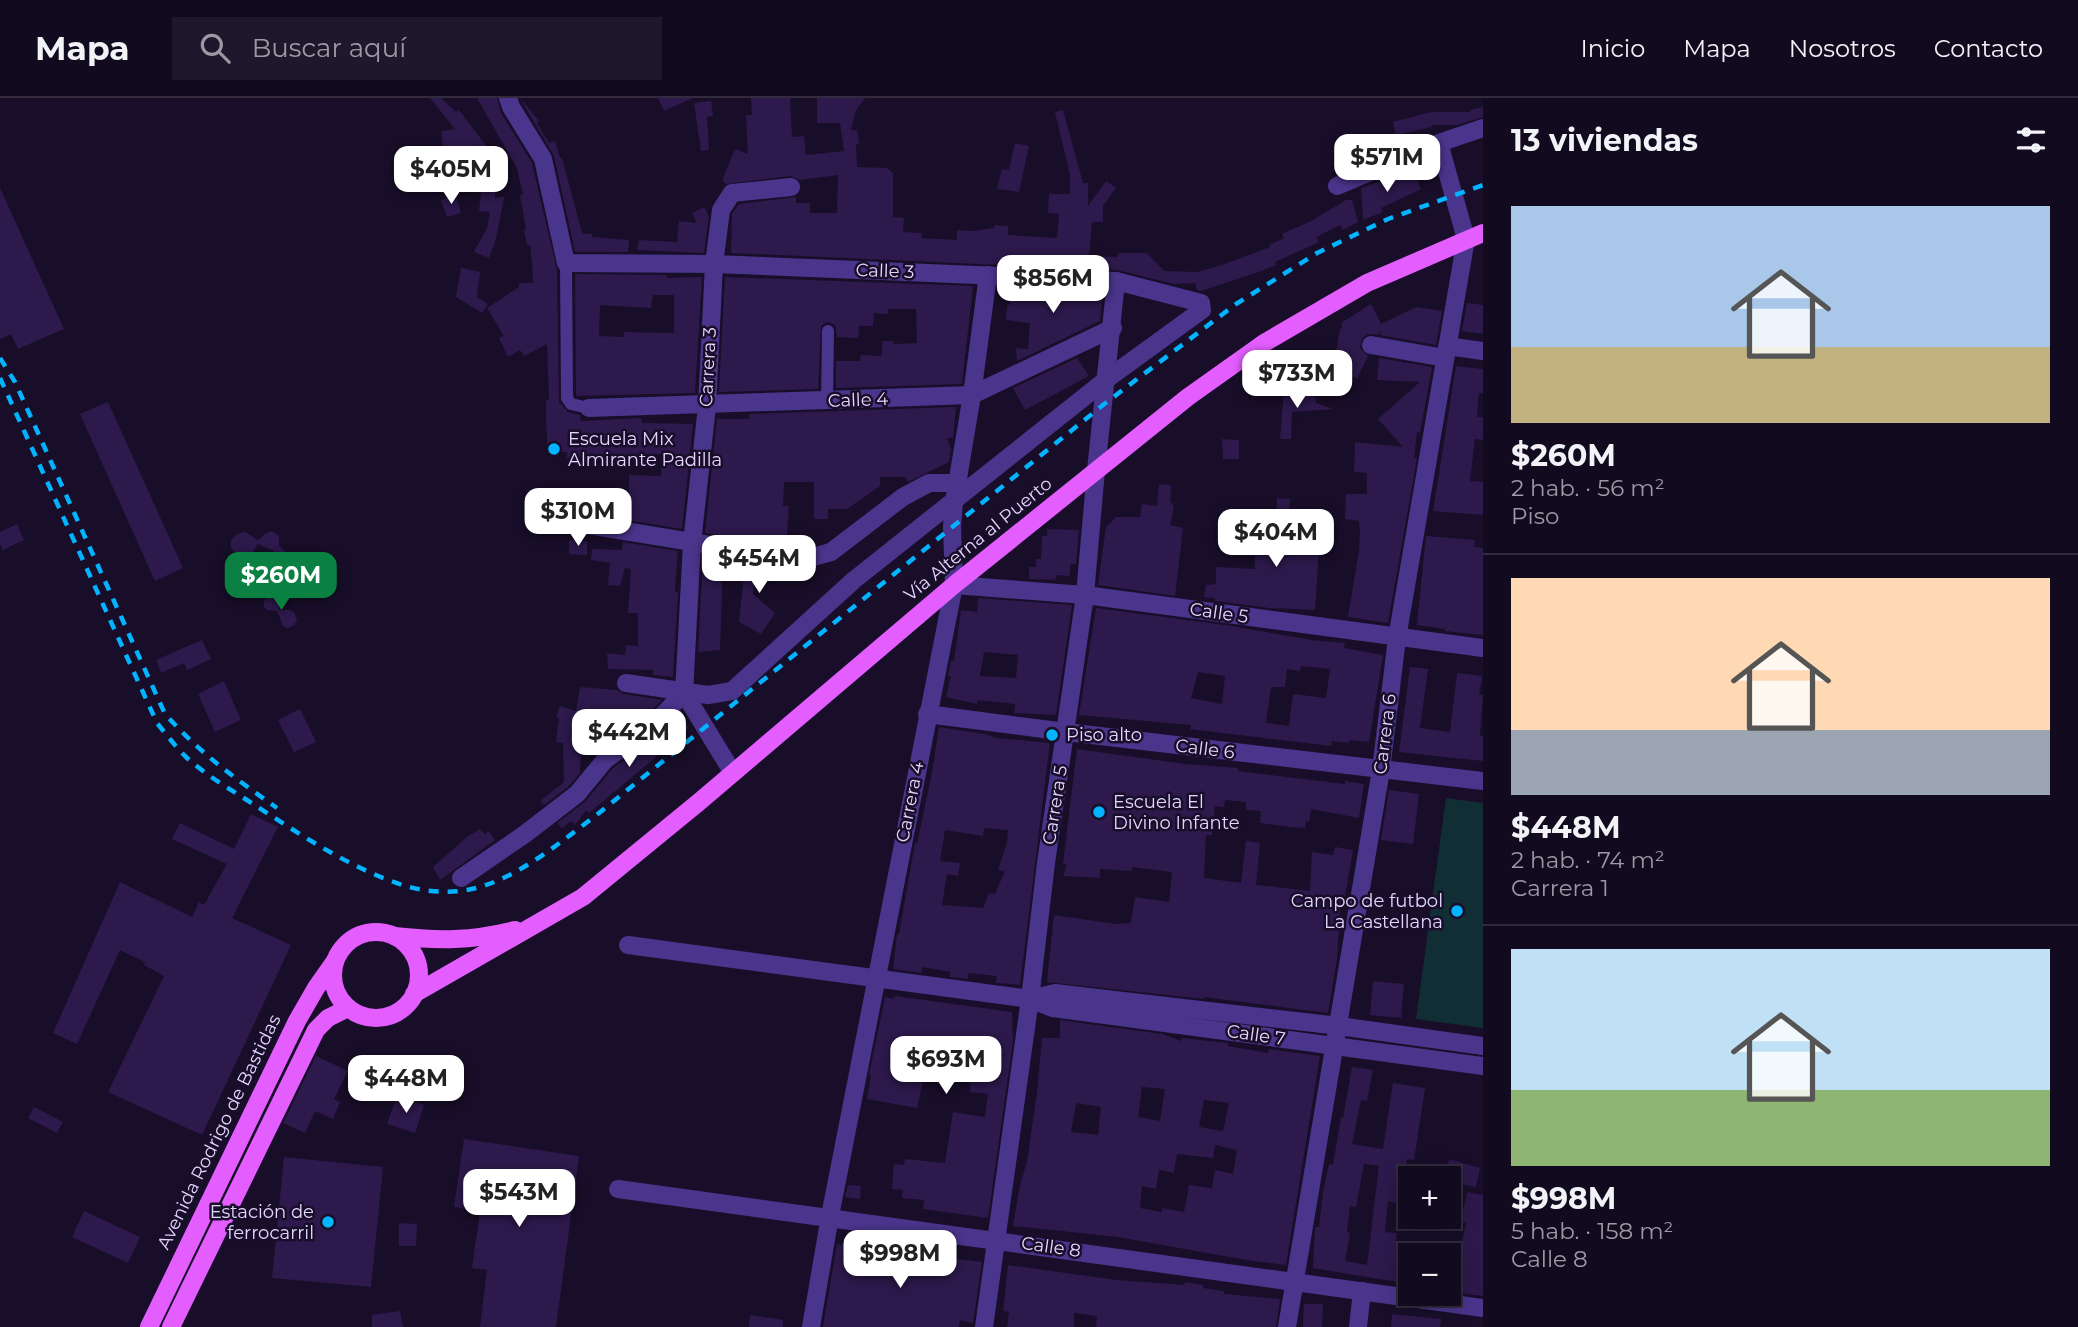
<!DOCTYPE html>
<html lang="es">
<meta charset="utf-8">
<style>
:root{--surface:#120a1f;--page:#1f182c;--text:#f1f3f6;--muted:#9c9aa4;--line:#312b3d;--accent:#0b8043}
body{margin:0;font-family:Montserrat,sans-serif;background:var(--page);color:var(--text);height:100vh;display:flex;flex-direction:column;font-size:26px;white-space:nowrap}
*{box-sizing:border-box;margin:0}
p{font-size:23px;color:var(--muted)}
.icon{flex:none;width:38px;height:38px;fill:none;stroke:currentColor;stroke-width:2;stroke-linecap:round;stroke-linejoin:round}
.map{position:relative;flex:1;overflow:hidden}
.panel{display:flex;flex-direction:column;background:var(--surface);width:595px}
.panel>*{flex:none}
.controls{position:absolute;left:1398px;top:1068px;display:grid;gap:14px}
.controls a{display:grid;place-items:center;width:63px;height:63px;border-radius:0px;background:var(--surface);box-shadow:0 4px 18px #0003,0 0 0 2px var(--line);font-size:35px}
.price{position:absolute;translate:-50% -60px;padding:0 16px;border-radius:14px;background:#fff;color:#222;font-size:23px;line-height:46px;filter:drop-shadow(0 2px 4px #0008)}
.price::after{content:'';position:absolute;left:50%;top:42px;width:21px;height:16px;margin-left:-10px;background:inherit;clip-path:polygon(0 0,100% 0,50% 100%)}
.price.selected{background:var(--accent);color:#fff}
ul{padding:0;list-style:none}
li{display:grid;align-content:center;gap:14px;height:371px;padding:0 28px}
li+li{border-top:2px solid var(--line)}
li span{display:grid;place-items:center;height:217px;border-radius:0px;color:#555}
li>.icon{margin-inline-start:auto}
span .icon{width:126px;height:126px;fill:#fffc;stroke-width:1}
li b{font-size:30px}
h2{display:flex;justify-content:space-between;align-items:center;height:84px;padding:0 28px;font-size:30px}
header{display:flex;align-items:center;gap:42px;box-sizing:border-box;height:98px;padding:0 35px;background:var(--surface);border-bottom:2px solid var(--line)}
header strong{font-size:33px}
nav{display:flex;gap:38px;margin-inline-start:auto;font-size:24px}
.search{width:490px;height:63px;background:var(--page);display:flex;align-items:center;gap:18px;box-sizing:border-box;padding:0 24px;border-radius:0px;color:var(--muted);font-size:26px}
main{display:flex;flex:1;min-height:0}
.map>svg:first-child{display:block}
.pitch{fill:#112e34}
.building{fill:#2d194c;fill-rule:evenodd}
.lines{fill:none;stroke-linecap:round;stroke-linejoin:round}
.pedestrian{stroke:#4a358c;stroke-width:12}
.minor{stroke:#4a358c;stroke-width:18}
.tertiary{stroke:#4a358c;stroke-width:18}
.primary{stroke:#e35dff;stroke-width:18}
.rail{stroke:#02b3ff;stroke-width:4.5;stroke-dasharray:10 9;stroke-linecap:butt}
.poi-dot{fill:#02b3ff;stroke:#180e29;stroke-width:2.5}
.labels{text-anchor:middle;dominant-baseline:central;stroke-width:5;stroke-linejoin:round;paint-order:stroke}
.street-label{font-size:18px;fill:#e3d6ff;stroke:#180e29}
.poi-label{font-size:18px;fill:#e3d6ff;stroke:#180e29;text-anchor:start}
</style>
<header>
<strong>Mapa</strong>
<div class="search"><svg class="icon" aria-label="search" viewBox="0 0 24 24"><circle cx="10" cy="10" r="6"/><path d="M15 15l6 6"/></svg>Buscar aquí</div>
<nav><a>Inicio</a><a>Mapa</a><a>Nosotros</a><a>Contacto</a></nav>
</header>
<main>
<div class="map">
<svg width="1483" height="1229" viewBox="0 0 1483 1229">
<rect width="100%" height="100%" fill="#180e29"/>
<path class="pitch" d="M1446,700L1483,705V930L1416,921Z"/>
<g class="building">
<path d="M430,0H441L456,14L459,12L506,74L495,77V100L504,99L496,141L489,160L474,154L487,130L490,114L479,113L482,86H476L478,46L468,59L466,51L444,55L441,33L455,31Z"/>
<path d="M477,0H497L501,15L532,65L557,172L559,304L568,314L580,317L581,323L641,320L642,325L693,326L682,431L590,416L583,417L578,422L571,421L572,415L555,414L556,391L629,402V377L661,378L662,356L567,360V354H548L546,325V302H549L547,246L524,258L520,252L508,259L499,240L504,238L487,210L519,189V185H533L532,164L530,147H527L524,132L526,131L520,97H523L517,70Z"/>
<path d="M520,0L539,23L537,25L549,45L555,43L560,60H562L582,135L592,136V139L629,142L628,154H575L554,58Z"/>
<path d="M658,0H693L664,13Z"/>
<path d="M751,0H790L792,39L804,38L806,57L844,53L840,25H817V0H865L856,12L851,32H857L859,46H856L857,69L887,70L893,75V119L904,120L903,134L922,135L921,140L957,142V132L974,133L994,130V127L1008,128V137L1057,140L1059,116L1048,115L1049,96H1070V77L1055,14L1063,12L1083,85H1088V108L1106,83L1116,90L1103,108V124H1092L1089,158L1118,159V155H1147L1164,173L1198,174L1222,167L1270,149L1269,147L1284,140L1282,136L1311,123L1346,102H1352L1358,124L1343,132L1340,127L1316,139L1319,144L1275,164L1276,167L1264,172L1201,193L1197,192L1195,185L1174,186L1117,172L731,155L732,116L739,106L796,99V105H810V115H837L838,77L800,82L790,78L726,86L722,83L735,51L748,56L746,17H752Z"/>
<path d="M711,3L713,18L707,19L709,52L701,53L694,5Z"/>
<path d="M1483,9V19L1457,27H1432V29L1396,37L1393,24L1431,14H1470V12Z"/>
<path d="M1015,45L1029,48L1019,94L997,91L1002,71L1009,72Z"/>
<path d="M443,70L452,77L438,93L429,85Z"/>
<path d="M1415,75L1421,91L1381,110L1383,114L1363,122L1361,90L1379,83L1381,86L1398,79L1399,81Z"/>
<path d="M0,90L64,231L18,251L11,236L0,241Z"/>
<path d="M456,97L461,115L447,119L441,102Z"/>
<path d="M704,109L709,118L704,155L637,152L639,142L677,144L679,123L697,125L692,115Z"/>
<path d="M461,170L480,174L477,199L488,206L482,215L456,199Z"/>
<path d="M575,176L667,177V180L702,179L695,295L576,298ZM653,197H674V235L624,234V239L599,238L600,207L651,210Z"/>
<path d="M725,179L973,188L962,286L836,290V263H860L861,257L882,258V243H893V246L917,245L916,211H888V216L874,215L873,228H859L858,240L837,239L836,229L833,226L827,224L821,228L818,291L719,294Z"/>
<path d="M1022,190L1103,194L1100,223L1017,263L1016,250L1028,251L1030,225L1006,222L1007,207L1010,206V192Z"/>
<path d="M1467,205L1483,207V236L1462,233Z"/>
<path d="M1371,206L1381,226L1416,209L1442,213L1436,247L1380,237L1381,232L1378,237L1368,236L1362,240L1360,250L1368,258L1357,281L1347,276L1352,263L1335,260L1340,231L1343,230L1341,225Z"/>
<path d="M1077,260L1089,278L1025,312L1013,290Z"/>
<path d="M1379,260L1432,269L1420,335L1417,334L1414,360H1417L1388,525L1348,519L1359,453L1360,435L1359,423L1345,421L1346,396H1367V375L1354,374L1355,344L1403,349L1378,321L1420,284L1377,282Z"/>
<path d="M1456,268L1483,271V296L1479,295L1477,319H1483V342L1475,341L1470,383L1483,384V417L1433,413Z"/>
<path d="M1284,293L1303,300L1301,295H1315L1316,305L1333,311L1292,314L1291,341H1280Z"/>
<path d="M108,304L183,470L155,483L80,316Z"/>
<path d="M956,309L953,340H947L951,351L949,364L908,384L905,379H880V388L847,411H828V421H814V384H784L783,408H789L786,448L705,435L717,321H749V316Z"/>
<path d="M1222,341L1239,342V361H1223Z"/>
<path d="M1159,386L1171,387L1170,403L1174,409L1170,427L1183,430L1175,498L1098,487L1106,429L1116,419H1140L1142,406L1157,408Z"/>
<path d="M1277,400L1290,401L1289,420L1321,423L1315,512L1269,510L1215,503V500L1204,499L1206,487L1216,486V469L1255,471V449L1275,450Z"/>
<path d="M17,426L24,442L3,452L0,446V434Z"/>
<path d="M1047,431L1079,432L1076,466H1070V478L1057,477L1055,482L1029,481V469H1036V461H1041L1042,438H1047Z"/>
<path d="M272,433L279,438V448L290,458L289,468L298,479L292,487L284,486L281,478L284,471L276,463V454L258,446L251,456L239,458L231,450V442L237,436L245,434L258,442L266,435Z"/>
<path d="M1426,438L1475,442L1474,449L1483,450V537L1445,533V531L1417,527Z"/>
<path d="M569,442L587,443V457L569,456Z"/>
<path d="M623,444L678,453L675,489V494H678L673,579L653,577V572L608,571L607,555L625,557L626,547L638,548V515H628L631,471L625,470L620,488L608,487L610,465L591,462L592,451L622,452Z"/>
<path d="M703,459L723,461L720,552L698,554Z"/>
<path d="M752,465L796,472L795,482L755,479L753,496L775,515L761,536L739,524L745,467Z"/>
<path d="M270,498H275L278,503L279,512H289L294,514L297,522L294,527L288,530L283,528L277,513L268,512L264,509V502Z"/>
<path d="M978,500L1072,507L1056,617L1014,615L1015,606L977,602V606L946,599L951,578H948L951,563H954L961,512L977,514ZM984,554L1018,557L1016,580L980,578Z"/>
<path d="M1096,510L1232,528L1312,542L1345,545L1344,550L1383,557L1369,644L1349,642V645L1332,643L1331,648L1190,631L1191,627L1079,617ZM1301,568L1330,571L1326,600L1293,596L1289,628L1266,625L1271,589H1285L1287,571L1300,573ZM1198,574L1225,578L1222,606L1191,600Z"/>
<path d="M202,542L211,561L187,572L184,565L161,575L156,562Z"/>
<path d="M1410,569L1428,571L1420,630L1450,634L1457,575L1482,578L1479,597H1483L1480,638H1483V663L1399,654Z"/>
<path d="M224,583L241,622L215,634L198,596Z"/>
<path d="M580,589L617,592L624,596L662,602L645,619L621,636L602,635L600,652L581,650L580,675L569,688L544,707L540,703L564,684L563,645L556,644L559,621L556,619L560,608L576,613Z"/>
<path d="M300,611L316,644L294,654L278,622Z"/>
<path d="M678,617L689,630L663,655L662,654L589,715L586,712L575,727L571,723L562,730L557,725L586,703L613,670L659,637Z"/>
<path d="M939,629L985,636L996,640L1050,645L1020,887L996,885L997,878L968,875V881L950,879V874L922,869V875L893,871L897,836H899L915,745L917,746L932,675ZM984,730L1008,732L1007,745L998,772L1005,773L995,796L989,795L983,810L942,807L947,776L958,778L960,765L940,763L945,732L983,738Z"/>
<path d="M1077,651L1185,666L1238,670V673L1345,686V683L1364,686L1359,720L1311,711L1309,724L1306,723L1305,730L1290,729L1260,725L1261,713L1246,712V704L1225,702L1224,709L1215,708L1212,737H1206L1204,780L1241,785L1246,743L1260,745L1256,787L1310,793L1312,754L1333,757L1335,749L1353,752L1345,798H1341L1337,861L1328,915L1204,899V901L1047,884L1054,817L1116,826L1131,825L1135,799L1169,804L1172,774L1132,769V773L1100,771V780L1063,778L1067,766H1063Z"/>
<path d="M1389,692L1419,696L1413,746L1381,742Z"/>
<path d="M251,716L278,729L232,820L291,847L202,1037L108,994L164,878L144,867L145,864L120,852L77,946L53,935L120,784L192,819L199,804L204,807L227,766L172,741L180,725L234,751Z"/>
<path d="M480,731L485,736L489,733L495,742L440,782L433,769L467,739Z"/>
<path d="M1373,883L1404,886L1401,920L1370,917Z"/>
<path d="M895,898L1012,914L1013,943L988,1120L923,1111L924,1102L902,1100L903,1092L892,1091L894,1066L904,1067L905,1061L945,1065L953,1014L985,1019L988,996L970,994L971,960L962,958L964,950L948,948L949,944L923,941L918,972L925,973L917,1010L867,1001L871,978L869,977L885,899L894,901Z"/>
<path d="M1060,922L1162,936L1181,943L1182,940L1228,945V948L1268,955L1269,951L1320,958L1286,1167L1246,1162L1118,1139L1013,1128L1020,1087L1027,1064L1037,994L1042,940H1060ZM1142,989L1165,991L1160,1023L1138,1019ZM1204,1002L1229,1005L1223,1033L1199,1029ZM1076,1005L1101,1009L1098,1037L1071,1034ZM1215,1047L1237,1052L1233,1076L1215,1072L1212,1090L1189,1087L1184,1114L1162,1110V1114L1140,1110L1142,1088L1156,1091L1159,1072L1174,1075L1177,1056L1213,1060Z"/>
<path d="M316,958L348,973L334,1001L340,1004L333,1021L315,1013L305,1035L283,1025Z"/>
<path d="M1352,969L1373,972L1367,1003L1361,1002L1352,1046L1383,1051L1393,985L1425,990L1414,1062L1407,1061L1401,1106L1388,1103L1385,1134L1397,1135L1396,1143L1442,1151L1441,1157H1410V1186L1313,1170L1315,1129H1319L1323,1094L1329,1066L1333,1067L1341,1019L1343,1020ZM1364,1066L1379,1068L1367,1167L1345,1163L1350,1135L1347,1134L1350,1108L1356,1109Z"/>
<path d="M397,998L424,1007L415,1035L387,1026Z"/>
<path d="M34,1009L63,1024L57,1035L28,1020Z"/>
<path d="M464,1041L579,1058L556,1229H480L487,1172L472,1170L480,1113L454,1109Z"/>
<path d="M284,1059L383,1069L371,1189L272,1180Z"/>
<path d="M1449,1061L1480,1070L1476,1089L1449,1084V1080H1446Z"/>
<path d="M848,1087L861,1088L860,1101L845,1099Z"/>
<path d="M1467,1094L1483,1097V1198L1449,1194V1152L1460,1154L1466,1125L1458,1123L1460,1112L1463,1113Z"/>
<path d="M84,1113L140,1139L128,1165L72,1139Z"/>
<path d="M399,1125L417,1126L416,1148H399Z"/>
<path d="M837,1146L982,1164L973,1225L960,1222L959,1229H823Z"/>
<path d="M1008,1167L1117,1182L1184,1187L1185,1184L1204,1187L1203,1190L1224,1193V1196L1280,1201L1276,1229H1096L1097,1218L1074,1215V1229H1007L1009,1214L1003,1213Z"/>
<path d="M1304,1206H1323L1322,1229H1303Z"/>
<path d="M400,1213L403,1229H372V1217Z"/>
<path d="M1392,1216L1441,1221L1440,1229H1391Z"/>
<path d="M750,1217L783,1222V1229H749Z"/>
</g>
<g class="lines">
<g class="pedestrian">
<path d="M566,165L567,300L571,306L589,310"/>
<path d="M827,304L828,233"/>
</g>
<g class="minor">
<path d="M508,0L511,9L543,61L566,165L714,166L1116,183L1201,205L1202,212L1107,281L854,482L732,593L708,597L626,585"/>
<path d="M1337,88L1439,45L1483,30"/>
<path d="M1371,247L1445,260"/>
<path d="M1447,248L1483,253"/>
<path d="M589,310L972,297L1113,230"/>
<path d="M1096,372L1116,183"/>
<path d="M588,427L802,462L831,454L903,399L929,385H958"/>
<path d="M954,487L1085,497L1483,550"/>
<path d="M684,595L692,445L707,308L714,166L721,112L732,95L791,89"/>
<path d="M684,595L733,675"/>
<path d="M927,616L1066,634"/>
<path d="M461,780L525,736L577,696L605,662L652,628L684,595"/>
<path d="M628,847L1030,901L1053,910L1483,968"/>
<path d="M1030,901L1055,895L1339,928L1483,948"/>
<path d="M618,1091L1483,1210"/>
<path d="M811,1229L830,1118L954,487L952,429L954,404L972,297L988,177"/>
<path d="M1287,1229L1381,672L1397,540L1466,141L1439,45"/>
<path d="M1358,1229L1362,1193"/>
</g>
<g class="tertiary">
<path d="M1066,634L1483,683"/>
<path d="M984,1229L1030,901L1046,765L1085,497L1096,372"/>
</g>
<g class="primary">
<circle cx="376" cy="877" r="43"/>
<path d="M394,838C439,843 471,843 515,832"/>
<path d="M414,896L583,799L699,704L954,487L1188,299L1264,245L1367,185L1483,135"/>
<path d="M149,1229L297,923L316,890L335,863"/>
<path d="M171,1229L316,932L328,920L348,910"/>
</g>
<g class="rail">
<path d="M0,260L15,284L165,616C200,655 233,679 277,710"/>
<path d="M0,280L157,625C166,636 175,648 185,658C204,676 228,690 250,704C295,733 343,766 394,784C417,793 443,796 467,792C514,784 562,743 599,715L1103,307L1236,206L1317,155L1388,121L1483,87"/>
</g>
</g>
<g class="poi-dot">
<circle cx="554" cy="351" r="7"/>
<circle cx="1052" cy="637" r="7"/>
<circle cx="1099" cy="714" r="7"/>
<circle cx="1457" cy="813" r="7"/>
<circle cx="328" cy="1124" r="7"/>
</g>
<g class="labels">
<g class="street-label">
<text transform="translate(885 173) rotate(2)">Calle 3</text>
<text transform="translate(708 269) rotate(-87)">Carrera 3</text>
<text transform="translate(858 302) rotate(-2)">Calle 4</text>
<text transform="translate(978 441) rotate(-39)">Vía Alterna al Puerto</text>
<text transform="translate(1219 515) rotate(8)">Calle 5</text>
<text transform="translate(1385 636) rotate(-83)">Carrera 6</text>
<text transform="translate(1205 651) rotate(7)">Calle 6</text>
<text transform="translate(910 704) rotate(-79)">Carrera 4</text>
<text transform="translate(1055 707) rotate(-81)">Carrera 5</text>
<text transform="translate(1256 937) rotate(8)">Calle 7</text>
<text transform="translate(219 1034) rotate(-64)">Avenida Rodrigo de Bastidas</text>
<text transform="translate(1051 1149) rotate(8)">Calle 8</text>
</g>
<g class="poi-label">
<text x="568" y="341">Escuela Mix<tspan x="568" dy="21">Almirante Padilla</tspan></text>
<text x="1066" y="637">Piso alto</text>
<text x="1113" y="704">Escuela El<tspan x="1113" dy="21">Divino Infante</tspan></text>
<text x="1443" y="803" text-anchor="end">Campo de futbol<tspan x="1443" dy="21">La Castellana</tspan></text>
<text x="314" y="1114" text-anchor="end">Estación de<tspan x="314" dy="21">ferrocarril</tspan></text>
</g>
</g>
</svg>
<div class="controls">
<a>+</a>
<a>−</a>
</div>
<b class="price" style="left:1387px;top:96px">$571M</b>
<b class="price" style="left:451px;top:108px">$405M</b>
<b class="price" style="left:1053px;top:217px">$856M</b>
<b class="price" style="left:1297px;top:312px">$733M</b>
<b class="price" style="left:578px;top:450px">$310M</b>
<b class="price" style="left:1276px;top:471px">$404M</b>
<b class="price" style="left:759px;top:497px">$454M</b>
<b class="price selected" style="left:281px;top:514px">$260M</b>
<b class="price" style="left:629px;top:671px">$442M</b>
<b class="price" style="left:946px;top:998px">$693M</b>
<b class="price" style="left:406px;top:1017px">$448M</b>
<b class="price" style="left:519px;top:1131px">$543M</b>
<b class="price" style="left:900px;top:1192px">$998M</b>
</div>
<section class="panel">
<h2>13 viviendas<svg class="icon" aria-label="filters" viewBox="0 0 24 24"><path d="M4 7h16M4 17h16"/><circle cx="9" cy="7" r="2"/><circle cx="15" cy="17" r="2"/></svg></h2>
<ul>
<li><span style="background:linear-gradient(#a9c7e8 65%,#c2b280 0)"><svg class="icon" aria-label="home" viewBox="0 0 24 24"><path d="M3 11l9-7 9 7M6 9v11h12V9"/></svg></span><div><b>$260M</b><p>2 hab. · 56 m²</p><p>Piso</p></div></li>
<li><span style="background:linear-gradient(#ffd9b3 70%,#9aa5b1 0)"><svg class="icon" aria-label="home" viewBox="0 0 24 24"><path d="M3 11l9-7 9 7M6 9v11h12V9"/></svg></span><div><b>$448M</b><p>2 hab. · 74 m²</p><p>Carrera 1</p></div></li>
<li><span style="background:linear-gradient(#bfe0f5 65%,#8fb573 0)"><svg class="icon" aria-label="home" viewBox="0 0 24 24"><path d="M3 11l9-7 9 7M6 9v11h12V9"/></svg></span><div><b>$998M</b><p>5 hab. · 158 m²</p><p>Calle 8</p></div></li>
</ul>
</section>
</main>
